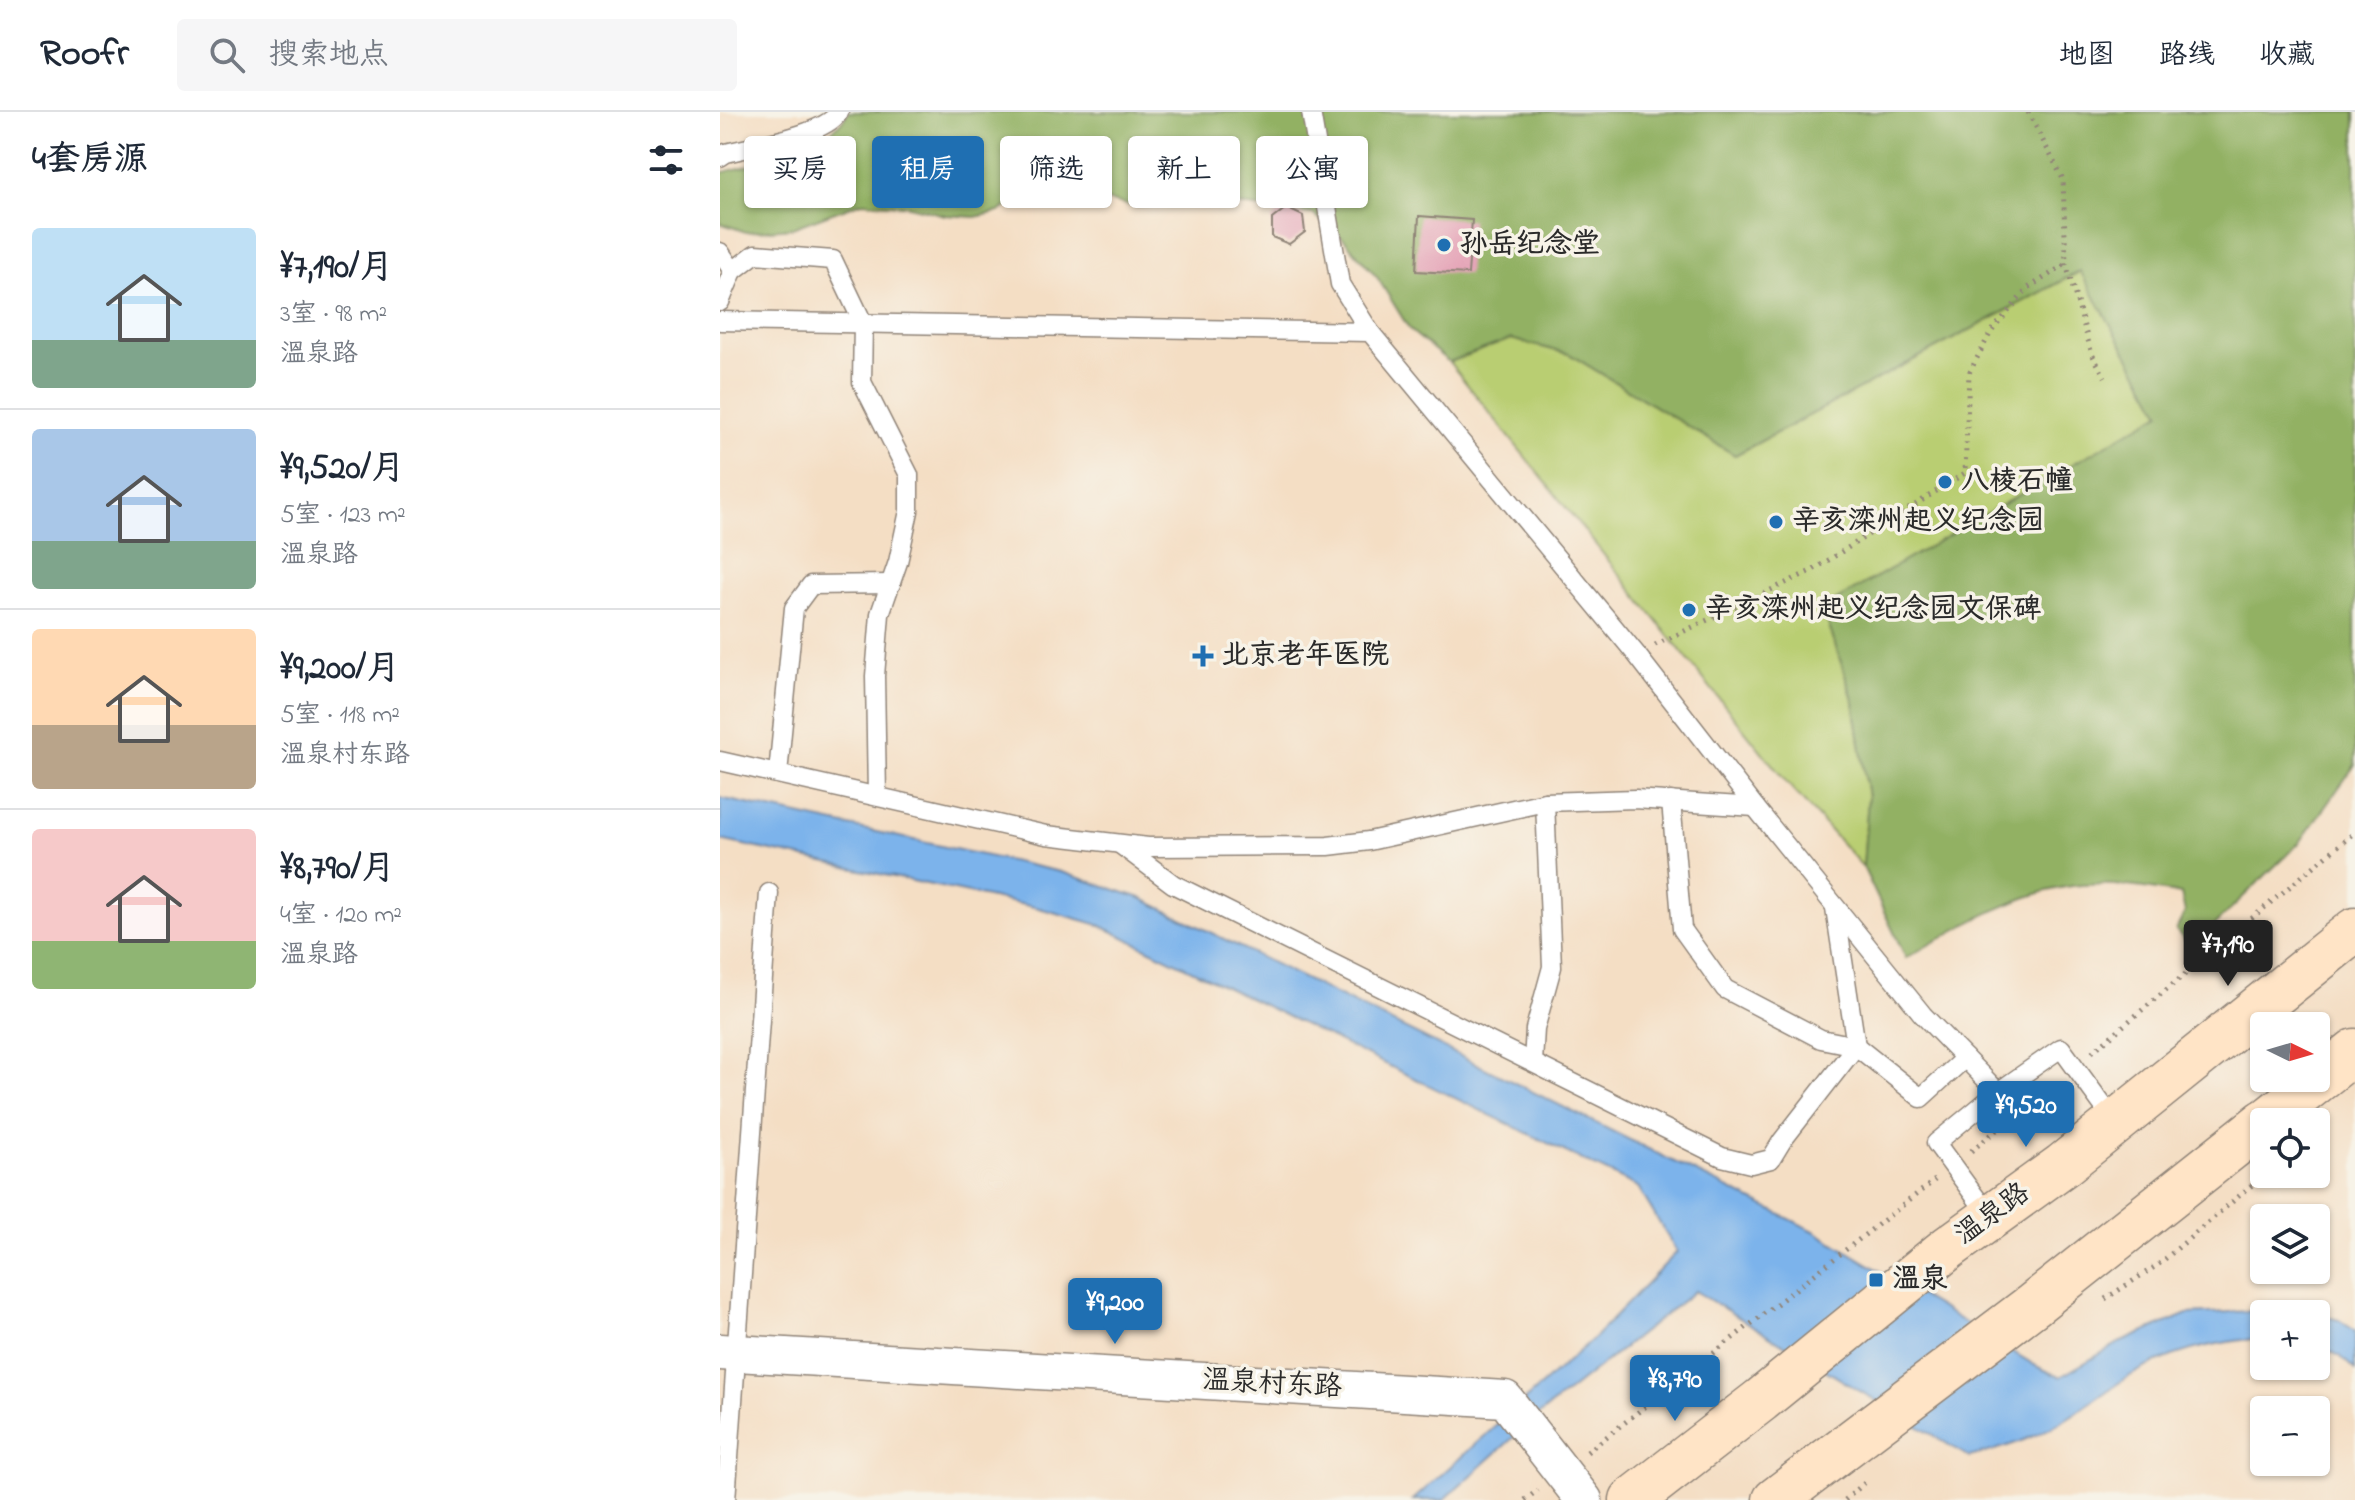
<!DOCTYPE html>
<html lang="zh">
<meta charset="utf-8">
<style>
:root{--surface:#fff;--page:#f6f6f7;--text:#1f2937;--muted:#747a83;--line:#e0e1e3;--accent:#1f6fb2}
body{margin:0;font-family:"Indie Flower","LXGW WenKai TC",sans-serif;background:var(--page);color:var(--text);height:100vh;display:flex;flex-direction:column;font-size:30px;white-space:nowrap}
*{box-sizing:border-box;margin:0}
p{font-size:26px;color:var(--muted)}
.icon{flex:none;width:44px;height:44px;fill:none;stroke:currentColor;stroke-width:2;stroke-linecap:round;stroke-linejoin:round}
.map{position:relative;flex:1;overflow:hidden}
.drawer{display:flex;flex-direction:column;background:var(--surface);width:720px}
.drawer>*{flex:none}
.top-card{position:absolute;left:24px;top:24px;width:760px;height:72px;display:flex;gap:16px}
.needle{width:52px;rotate:95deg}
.buttons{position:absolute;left:1530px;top:900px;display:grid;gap:16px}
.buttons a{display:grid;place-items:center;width:80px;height:80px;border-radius:8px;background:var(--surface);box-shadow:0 2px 6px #0004;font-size:40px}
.price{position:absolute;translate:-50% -68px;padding:0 18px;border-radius:8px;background:var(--accent);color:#fff;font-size:26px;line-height:52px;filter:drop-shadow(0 2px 4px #0008)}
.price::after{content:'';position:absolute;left:50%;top:48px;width:24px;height:18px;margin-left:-12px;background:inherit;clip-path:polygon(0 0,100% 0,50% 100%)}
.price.current{background:#222;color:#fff}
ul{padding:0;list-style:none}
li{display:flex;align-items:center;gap:24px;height:200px;padding:0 32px}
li+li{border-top:2px solid var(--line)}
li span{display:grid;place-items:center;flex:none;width:224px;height:160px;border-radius:8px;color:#555}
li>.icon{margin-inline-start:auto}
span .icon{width:96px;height:96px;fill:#fffc;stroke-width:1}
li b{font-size:34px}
h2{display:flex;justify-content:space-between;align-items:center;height:96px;padding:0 32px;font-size:34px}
.pill{padding:0 28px;border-radius:8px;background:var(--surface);box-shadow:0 2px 6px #0004;font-size:28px;line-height:72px}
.pill.current{background:var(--accent);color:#fff}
header{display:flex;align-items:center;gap:48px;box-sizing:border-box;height:112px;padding:0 40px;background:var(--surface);border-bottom:2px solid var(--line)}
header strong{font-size:38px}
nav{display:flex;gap:44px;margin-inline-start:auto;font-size:28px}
.search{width:560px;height:72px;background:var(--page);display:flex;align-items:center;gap:20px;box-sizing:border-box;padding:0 28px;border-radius:8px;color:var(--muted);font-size:30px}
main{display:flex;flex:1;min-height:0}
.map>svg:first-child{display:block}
.green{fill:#b9ce72;stroke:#727c4e;stroke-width:2}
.forest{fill:#92b164;stroke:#5e6e48;stroke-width:2}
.water{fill:#7cb3eb;stroke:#546f8b;stroke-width:2}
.building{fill:#e39db3}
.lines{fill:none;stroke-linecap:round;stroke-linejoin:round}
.service-casing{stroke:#908478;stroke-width:21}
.minor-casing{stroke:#908478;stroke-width:39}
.secondary-casing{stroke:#908478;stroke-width:47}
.path{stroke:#908478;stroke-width:5;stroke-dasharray:2 6;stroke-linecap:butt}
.service{stroke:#fff;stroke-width:18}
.minor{stroke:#fff;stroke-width:36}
.secondary{stroke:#ffe4c6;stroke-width:44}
.poi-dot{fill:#1f6fb2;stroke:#f7f3e8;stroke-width:3}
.labels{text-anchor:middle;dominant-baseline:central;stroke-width:7;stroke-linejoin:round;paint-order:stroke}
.poi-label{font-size:28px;font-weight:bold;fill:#2b2b2b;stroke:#f7f3e8;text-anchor:start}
.street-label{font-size:28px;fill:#2b2b2b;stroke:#f7f3e8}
</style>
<header>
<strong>Roofr</strong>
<div class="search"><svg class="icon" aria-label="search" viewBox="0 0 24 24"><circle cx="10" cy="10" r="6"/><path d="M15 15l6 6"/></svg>搜索地点</div>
<nav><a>地图</a><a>路线</a><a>收藏</a></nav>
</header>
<main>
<section class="drawer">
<h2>4套房源<svg class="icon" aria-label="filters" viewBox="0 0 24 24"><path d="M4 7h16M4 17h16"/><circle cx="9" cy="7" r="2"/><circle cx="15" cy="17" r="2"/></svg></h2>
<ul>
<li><span style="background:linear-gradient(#bfe0f5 70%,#7fa58c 0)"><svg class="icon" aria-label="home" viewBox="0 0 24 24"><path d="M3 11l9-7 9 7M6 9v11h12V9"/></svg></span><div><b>¥7,190/月</b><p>3室 · 98 m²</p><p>温泉路</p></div></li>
<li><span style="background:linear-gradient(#a9c7e8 70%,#7fa58c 0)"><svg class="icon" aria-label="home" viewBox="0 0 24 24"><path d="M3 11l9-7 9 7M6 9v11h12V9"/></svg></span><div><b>¥9,520/月</b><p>5室 · 123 m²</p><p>温泉路</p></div></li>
<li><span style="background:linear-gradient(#ffd9b3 60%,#b9a48a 0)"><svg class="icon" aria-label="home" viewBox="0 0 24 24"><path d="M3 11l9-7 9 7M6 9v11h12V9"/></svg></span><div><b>¥9,200/月</b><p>5室 · 118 m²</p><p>温泉村东路</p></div></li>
<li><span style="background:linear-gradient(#f6c9c9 70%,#8fb573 0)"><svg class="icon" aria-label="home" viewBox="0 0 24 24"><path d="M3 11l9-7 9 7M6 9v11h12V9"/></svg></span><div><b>¥8,790/月</b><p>4室 · 120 m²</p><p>温泉路</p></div></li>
</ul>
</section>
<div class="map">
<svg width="1635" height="1388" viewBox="0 0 1635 1388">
<rect width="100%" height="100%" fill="#f7f3e8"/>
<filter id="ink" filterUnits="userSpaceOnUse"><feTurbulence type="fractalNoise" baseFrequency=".0125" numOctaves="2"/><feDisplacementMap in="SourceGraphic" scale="16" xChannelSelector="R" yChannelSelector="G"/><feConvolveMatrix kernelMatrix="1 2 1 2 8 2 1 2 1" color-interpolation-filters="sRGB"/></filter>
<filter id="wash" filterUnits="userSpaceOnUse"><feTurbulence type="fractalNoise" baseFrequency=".006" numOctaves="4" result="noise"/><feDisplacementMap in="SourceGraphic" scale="32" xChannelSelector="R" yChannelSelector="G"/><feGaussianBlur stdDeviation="1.8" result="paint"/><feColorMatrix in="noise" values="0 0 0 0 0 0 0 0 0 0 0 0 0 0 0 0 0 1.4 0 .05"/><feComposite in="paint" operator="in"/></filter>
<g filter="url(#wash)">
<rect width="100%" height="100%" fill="#f4dec4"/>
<path class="green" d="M1361,159L1442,301L1103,496L1134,590L1148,685L1143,755L1067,671L729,250L791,227L849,242L1015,343Z"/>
<path class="forest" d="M128,0H1635V653L1580,730L1471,835L1456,818L1465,800L1461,782C1428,776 1395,771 1362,773C1303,777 1236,817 1186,846L1143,755L1148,685L1134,590L1103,496L1441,301L1360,159L1015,343L849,242L791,227L729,250L690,218L657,165L624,127L593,102L527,94L465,92L417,95L338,77L298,87L279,100L255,105L225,103L185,93L142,90L72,116L26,120L0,111V61C38,51 109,37 128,0Z"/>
<path class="water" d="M0,686L341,760L421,786L1094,1119L1318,1255L1340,1265L1399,1231L1467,1202L1555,1198L1590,1200L1619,1208L1635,1219V1258L1620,1244L1596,1233V1202H1544V1226C1497,1229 1448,1241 1408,1265C1387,1278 1367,1294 1346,1307C1316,1326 1283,1337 1249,1345L975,1179L816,1305L724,1388H693L875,1225L957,1140L918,1075L379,813L319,796L0,728Z"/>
<g id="blocks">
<g class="building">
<path d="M566,96L583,104L585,120L569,132L552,125V107Z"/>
<path d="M699,104L752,108L748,162L696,159Z"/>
</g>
</g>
</g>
<g filter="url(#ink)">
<use href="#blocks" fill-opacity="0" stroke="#908478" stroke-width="2"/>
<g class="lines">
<defs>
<g id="service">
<path d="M591,0L620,172L650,220"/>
<path d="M0,45L6,41C33,34 105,23 119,0"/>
<path d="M0,140L13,159"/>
<path d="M0,190L13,159L35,142L113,148L143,211L142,270L189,363V399L178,450L160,502L155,564L157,684"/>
<path d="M0,209L650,220L916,542L1035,695L1203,903L1278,980"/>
<path d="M0,649L326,723L428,735L608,734L649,729L825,690L915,687L1035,695"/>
<path d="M58,662L74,496L91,473L171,472"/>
<path d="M951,689L962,817L1005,877L1101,927L1136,934L1201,986L1245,946"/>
<path d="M401,733L453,772L1002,1045L1031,1052L1051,1047L1062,1029L1136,934L1115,796"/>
<path d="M813,950L815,917L832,855L825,690"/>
<path d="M1270,1105L1216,1031L1278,980L1341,936L1395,1010"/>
<path d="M6,1388L49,781"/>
</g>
<path id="minor" d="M0,1240L785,1287L864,1388"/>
<g id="secondary">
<path d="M1545,1010L1635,939"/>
<path d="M912,1388L1041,1288L1228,1136L1343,1053L1635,818"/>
<path d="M1055,1388L1313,1193L1544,1010"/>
</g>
</defs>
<use href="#service" class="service-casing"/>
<use href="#minor" class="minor-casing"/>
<use href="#secondary" class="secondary-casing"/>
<g class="path">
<path d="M1308,0L1343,67L1346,152L1372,242L1385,265"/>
<path d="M935,533L1093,458L1245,361L1249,261L1271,220L1308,176L1346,152"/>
<path d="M1372,940L1635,720"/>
<path d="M1251,1039L1315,987"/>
<path d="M1385,1187L1439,1152L1545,1062"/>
<path d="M867,1340L1215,1068"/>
<path d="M805,1388L818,1378"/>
<path d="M1125,1388L1148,1368"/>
</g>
<use href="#service" class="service"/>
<use href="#minor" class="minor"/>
<use href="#secondary" class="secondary"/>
</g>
</g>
<g class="poi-dot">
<circle cx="724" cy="133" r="8"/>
<circle cx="1225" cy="370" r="8"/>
<circle cx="1056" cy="410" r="8"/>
<circle cx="969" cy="498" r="8"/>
<path d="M479 532h8v8h8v8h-8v8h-8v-8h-8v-8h8z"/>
<rect x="1148" y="1160" width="16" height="16" rx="4"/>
</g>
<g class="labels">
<g class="poi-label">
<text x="740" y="133">孙岳纪念堂</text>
<text x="1241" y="370">八棱石幢</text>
<text x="1072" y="410">辛亥滦州起义纪念园</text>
<text x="985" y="498">辛亥滦州起义纪念园文保碑</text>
<text x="501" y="544">北京老年医院</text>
<text x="1172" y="1168">温泉</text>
</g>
<g class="street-label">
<text transform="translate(1273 1103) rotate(-36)">温泉路</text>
<text transform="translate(552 1273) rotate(3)">温泉村东路</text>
</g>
</g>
</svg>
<div class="buttons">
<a><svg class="needle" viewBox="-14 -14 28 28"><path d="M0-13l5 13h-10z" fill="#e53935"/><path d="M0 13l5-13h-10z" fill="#747a83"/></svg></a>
<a><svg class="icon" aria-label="locate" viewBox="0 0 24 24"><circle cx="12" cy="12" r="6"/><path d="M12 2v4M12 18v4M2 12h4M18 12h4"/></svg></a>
<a><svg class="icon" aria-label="layers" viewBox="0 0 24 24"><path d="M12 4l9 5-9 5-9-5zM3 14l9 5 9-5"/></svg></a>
<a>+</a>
<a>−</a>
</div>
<b class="price current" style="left:1508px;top:876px">¥7,190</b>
<b class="price" style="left:1306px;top:1037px">¥9,520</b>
<b class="price" style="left:395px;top:1234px">¥9,200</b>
<b class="price" style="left:955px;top:1311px">¥8,790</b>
<div class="top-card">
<a class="pill">买房</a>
<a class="pill current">租房</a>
<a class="pill">筛选</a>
<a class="pill">新上</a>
<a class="pill">公寓</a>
</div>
</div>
</main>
